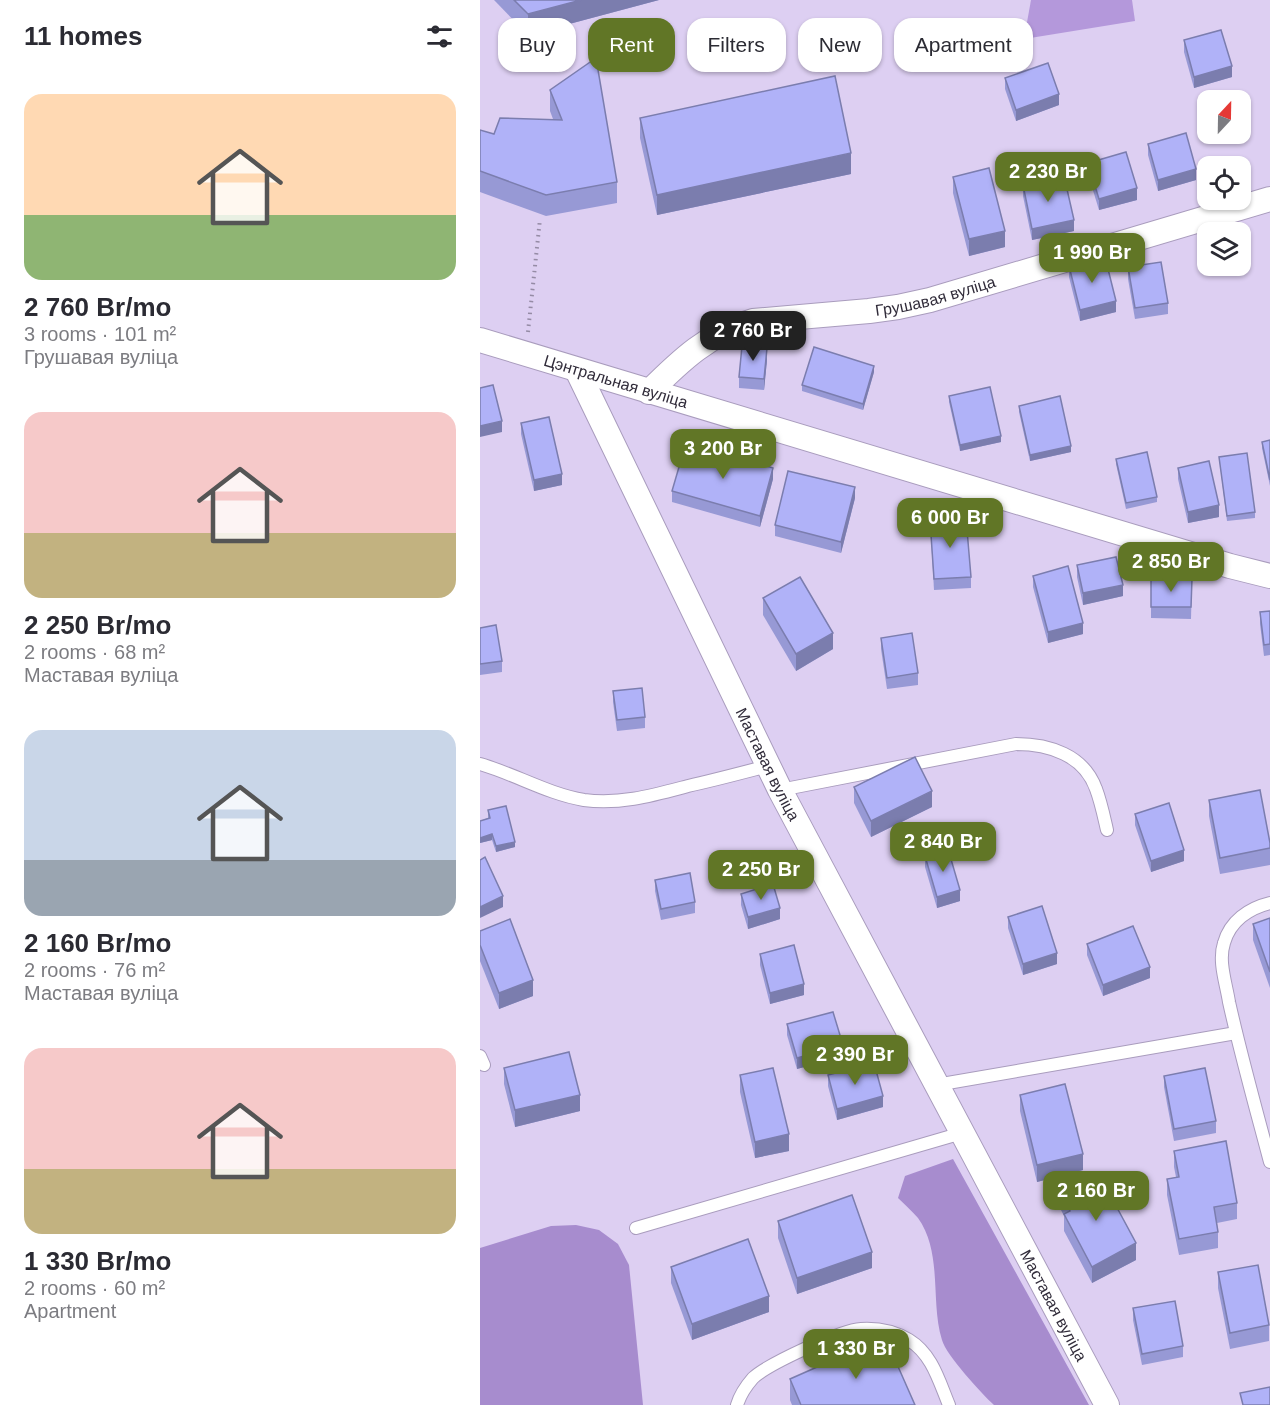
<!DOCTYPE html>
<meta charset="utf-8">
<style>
:root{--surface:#fff;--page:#f7f7f7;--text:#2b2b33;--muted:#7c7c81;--accent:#617626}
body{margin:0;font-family:Helvetica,sans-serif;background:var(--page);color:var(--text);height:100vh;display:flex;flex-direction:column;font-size:22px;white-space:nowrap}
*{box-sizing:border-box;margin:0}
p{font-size:20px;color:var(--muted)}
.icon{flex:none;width:33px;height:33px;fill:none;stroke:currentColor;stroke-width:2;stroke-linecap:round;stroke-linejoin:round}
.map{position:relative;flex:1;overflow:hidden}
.drawer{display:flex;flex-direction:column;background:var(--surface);width:480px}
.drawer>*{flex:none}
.guide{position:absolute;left:18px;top:18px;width:570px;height:54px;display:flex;gap:12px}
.needle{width:39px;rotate:22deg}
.controls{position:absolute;left:717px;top:90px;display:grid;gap:12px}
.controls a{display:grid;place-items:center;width:54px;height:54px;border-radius:12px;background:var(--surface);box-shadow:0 2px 4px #0004;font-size:30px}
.price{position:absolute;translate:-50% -51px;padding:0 14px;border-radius:12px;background:var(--accent);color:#fff;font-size:20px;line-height:39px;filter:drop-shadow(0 2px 3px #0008)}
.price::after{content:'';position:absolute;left:50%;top:36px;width:18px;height:14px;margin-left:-9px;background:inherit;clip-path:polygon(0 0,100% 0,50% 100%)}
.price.active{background:#222;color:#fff}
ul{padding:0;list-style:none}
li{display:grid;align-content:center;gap:12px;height:318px;padding:0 24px}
li span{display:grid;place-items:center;height:186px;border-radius:18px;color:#555}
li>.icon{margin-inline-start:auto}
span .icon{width:108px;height:108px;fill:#fffc;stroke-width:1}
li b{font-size:26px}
h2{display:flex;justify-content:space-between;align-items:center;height:72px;padding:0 24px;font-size:26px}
.chip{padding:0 21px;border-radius:18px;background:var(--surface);box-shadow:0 2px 4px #0004;font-size:21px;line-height:54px}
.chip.active{background:var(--accent);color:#fff}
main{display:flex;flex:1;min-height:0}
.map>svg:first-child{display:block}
.green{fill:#b498db}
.forest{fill:#a78cce}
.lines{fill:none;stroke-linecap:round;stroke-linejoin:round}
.service-casing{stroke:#a99cbd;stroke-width:14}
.minor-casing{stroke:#a99cbd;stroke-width:26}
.path{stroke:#958ba5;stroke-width:4;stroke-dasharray:1.5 4.5;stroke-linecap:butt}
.service{stroke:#fff;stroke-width:12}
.minor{stroke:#fff;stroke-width:24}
.wall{fill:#9799d5}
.shaded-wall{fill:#7b7dae}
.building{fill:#b0b2f8;stroke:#7b7dae;stroke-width:1.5}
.labels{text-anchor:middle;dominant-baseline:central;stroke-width:4.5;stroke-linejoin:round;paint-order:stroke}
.street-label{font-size:16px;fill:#312c3a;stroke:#ddcff2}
</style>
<main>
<section class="drawer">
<h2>11 homes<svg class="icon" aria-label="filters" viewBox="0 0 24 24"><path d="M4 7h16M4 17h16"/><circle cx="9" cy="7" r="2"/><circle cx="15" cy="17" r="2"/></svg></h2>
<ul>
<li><span style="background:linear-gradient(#ffd9b3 65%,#8fb573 0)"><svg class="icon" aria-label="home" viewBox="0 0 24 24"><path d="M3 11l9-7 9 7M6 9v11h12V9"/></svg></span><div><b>2 760 Br/mo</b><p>3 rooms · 101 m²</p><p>Грушавая вуліца</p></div></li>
<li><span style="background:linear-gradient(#f6c9c9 65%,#c2b280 0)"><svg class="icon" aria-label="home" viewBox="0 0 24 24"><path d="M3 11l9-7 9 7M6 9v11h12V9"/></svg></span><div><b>2 250 Br/mo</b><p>2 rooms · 68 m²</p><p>Маставая вуліца</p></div></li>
<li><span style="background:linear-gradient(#c9d6e8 70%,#9aa5b1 0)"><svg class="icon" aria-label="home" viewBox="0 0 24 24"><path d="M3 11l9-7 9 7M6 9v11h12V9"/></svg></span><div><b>2 160 Br/mo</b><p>2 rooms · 76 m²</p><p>Маставая вуліца</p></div></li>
<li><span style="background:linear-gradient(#f6c9c9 65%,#c2b280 0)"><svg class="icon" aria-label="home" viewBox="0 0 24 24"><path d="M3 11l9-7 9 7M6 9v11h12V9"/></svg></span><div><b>1 330 Br/mo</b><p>2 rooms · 60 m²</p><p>Apartment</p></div></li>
</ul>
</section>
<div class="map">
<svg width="790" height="1405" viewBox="0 0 790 1405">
<rect width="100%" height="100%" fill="#ddcff2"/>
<path class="green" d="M551,0H652L655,21L544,39Z"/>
<g class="forest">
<path d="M473,1159L609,1405H514C502,1394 466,1355 462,1340C450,1301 463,1253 438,1218C432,1211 425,1205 418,1198L425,1176Z"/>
<path d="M96,1225L119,1230L138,1244L149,1265L163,1405H0V1248L71,1226Z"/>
</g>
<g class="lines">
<defs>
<g id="service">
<path d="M0,764C35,774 68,794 104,800C140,805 174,795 208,786C235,780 261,773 288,766"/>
<path d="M300,790L536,744C569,744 604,755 616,789C621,802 624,817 627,830"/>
<path d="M790,903C769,908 750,921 744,943C738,961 746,983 749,1002C761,1056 776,1109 790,1162"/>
<path d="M0,1056L4,1065"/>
<path d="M456,1085L756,1033"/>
<path d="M156,1228L482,1133"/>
<path d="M257,1405C260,1395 266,1386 273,1378C288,1364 361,1330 381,1329C398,1328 414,1331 429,1340C452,1354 459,1381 469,1405"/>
</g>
<g id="minor">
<path id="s1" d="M0,340L750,566L790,576"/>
<path id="s2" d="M97,370L300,790L627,1405"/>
<path id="s3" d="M169,392C200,361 229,333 273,321L389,311L418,307L450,300L790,199"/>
</g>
</defs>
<use href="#service" class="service-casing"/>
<use href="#minor" class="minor-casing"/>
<path class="path" d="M48,332L60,219"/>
<use href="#service" class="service"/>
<use href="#minor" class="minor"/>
</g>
<g class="wall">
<path d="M14,0H179L48,35Z"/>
<path d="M704,40L752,77L714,88L704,52Z"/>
<path d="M525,78L579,105L536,121L525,89Z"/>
<path d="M70,90L137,182V203L66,216L0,192V130L14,134L73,119L70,111Z"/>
<path d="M160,118L371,174L177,215L160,138Z"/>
<path d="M668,144L716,180L678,191L668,155Z"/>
<path d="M608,163L657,200L619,210L608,174Z"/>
<path d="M473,177L525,247L489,256L473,193Z"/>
<path d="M543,185L594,231L552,240L543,196Z"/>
<path d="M589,266L636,312L600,321L589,277Z"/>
<path d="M648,267L688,303V314L655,319L648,279Z"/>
<path d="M287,360L284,390L259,388V377Z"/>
<path d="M394,372L383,410L322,391V385Z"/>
<path d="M469,396L521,442L480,451L469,402Z"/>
<path d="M539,406L591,452L550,461L539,412Z"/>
<path d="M41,423L82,485L54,491L41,434Z"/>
<path d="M790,440V486L782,448V442Z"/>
<path d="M739,457L775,512V518L747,521Z"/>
<path d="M636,459L677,497V502L646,509L636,464Z"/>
<path d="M698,468L739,517L708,523L698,479Z"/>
<path d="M293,479L280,527L192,502V491Z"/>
<path d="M375,498L361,553L295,536V525Z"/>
<path d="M450,520L491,577V588L454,590Z"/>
<path d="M597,565L643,596L603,605L597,577Z"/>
<path d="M553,576L603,634L568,643L553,587Z"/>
<path d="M671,579H712L711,619L671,618Z"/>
<path d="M283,598L353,649L316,671L283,615Z"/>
<path d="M790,611V655L784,656L780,624V612Z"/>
<path d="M0,628L22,661V672L0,675Z"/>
<path d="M401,638L438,673V685L407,689L401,649Z"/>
<path d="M133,691L165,717V728L137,731L133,702Z"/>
<path d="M374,787L452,807L391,837L374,803Z"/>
<path d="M729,800L790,843V865L740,874L729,816Z"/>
<path d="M8,810L35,847L16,852L12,840L0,843V821L8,818Z"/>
<path d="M655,814L704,861L671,872L655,825Z"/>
<path d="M445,856L480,901L457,908L445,867Z"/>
<path d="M175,880L215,902V913L181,920L175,891Z"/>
<path d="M261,894L300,919L268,929L261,905Z"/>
<path d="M528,917L577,964L543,975L528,928Z"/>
<path d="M790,918V988L773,940V924Z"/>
<path d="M0,931L53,996L19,1009L0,961Z"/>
<path d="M607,944L670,978L623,996L607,955Z"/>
<path d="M280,954L324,995L290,1004L280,965Z"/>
<path d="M307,1024L363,1056L317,1069L307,1035Z"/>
<path d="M24,1068L100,1111L35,1127L24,1084Z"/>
<path d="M260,1075L309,1151L275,1158L260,1092Z"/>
<path d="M348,1075L403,1107L357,1120L348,1086Z"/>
<path d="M684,1076L736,1121V1133L694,1141L684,1087Z"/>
<path d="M540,1095L603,1170L557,1182L540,1111Z"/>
<path d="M694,1151L757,1203V1219L737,1223L738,1232V1248L699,1255L687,1195V1179L696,1177L694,1167Z"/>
<path d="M581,1193L656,1260L612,1283L584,1231V1216L581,1210Z"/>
<path d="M298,1221L392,1268L317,1294L298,1238Z"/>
<path d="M191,1267L289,1312L212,1340L191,1283Z"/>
<path d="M738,1272L789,1325V1341L750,1349L738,1288Z"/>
<path d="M653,1308L703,1346V1357L662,1365L653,1320Z"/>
<path d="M310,1379L435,1405H312L310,1400Z"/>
</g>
<g class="shaded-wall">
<path d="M101,0H179L48,35V14Z"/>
<path d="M752,66V77L714,88V77Z"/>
<path d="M579,94V105L536,121V110Z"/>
<path d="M371,153V174L177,215V195Z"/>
<path d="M716,169V180L678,191V180Z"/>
<path d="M657,188V200L619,210V199Z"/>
<path d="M594,220V231L552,240V229Z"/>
<path d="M525,231V247L489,256V239Z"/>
<path d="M636,301V312L600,321V310Z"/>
<path d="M287,348V360L284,390V379Z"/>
<path d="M394,366V372L383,410V404Z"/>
<path d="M22,421V432L0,437V426Z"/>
<path d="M521,436V442L480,451V445Z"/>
<path d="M591,446V452L550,461V455Z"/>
<path d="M293,468V479L280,527V516Z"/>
<path d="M82,474V485L54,491V480Z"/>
<path d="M375,487V498L361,553V542Z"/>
<path d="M739,505V517L708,523V512Z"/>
<path d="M643,585V596L603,605V593Z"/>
<path d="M603,623V634L568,643V632Z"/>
<path d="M353,633V649L316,671V654Z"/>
<path d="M452,791V807L391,837V821Z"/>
<path d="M12,834V840L0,843V838Z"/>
<path d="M35,842V847L16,852V846Z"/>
<path d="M704,850V861L671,872V861Z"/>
<path d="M480,890V901L457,908V897Z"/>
<path d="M23,896V907L0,918V907Z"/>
<path d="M300,908V919L268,929V917Z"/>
<path d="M577,953V964L543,975V964Z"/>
<path d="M670,967V978L623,996V985Z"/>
<path d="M53,980V996L19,1009V993Z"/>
<path d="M324,984V995L290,1004V993Z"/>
<path d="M363,1045V1056L317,1069V1058Z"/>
<path d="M100,1095V1111L35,1127V1110Z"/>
<path d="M403,1096V1107L357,1120V1109Z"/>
<path d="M309,1134V1151L275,1158V1142Z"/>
<path d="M603,1154V1170L557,1182V1165Z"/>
<path d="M656,1243V1260L612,1283V1267Z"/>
<path d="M392,1252V1268L317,1294V1278Z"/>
<path d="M289,1296V1312L212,1340V1324Z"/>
</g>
<g class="building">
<path d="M34,0H101L48,14Z"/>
<path d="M741,30L752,66L714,77L704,40Z"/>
<path d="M116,58L137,182L66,195L0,171V130L14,134L20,118L82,120L70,90Z"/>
<path d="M568,63L579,94L536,110L525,78Z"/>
<path d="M355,76L371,153L177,195L160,118Z"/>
<path d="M706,133L716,169L678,180L668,144Z"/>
<path d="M646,152L657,188L619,199L608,163Z"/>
<path d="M509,168L525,231L489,239L473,177Z"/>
<path d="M584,176L594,220L552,229L543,185Z"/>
<path d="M625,257L636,301L600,310L589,266Z"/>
<path d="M681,262L688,303L655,308L648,267Z"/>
<path d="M262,346L287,348L284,379L259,377Z"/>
<path d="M334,347L394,366L383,404L322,385Z"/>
<path d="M13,385L22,421L0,426V388Z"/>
<path d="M510,387L521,436L480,445L469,396Z"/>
<path d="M580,396L591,446L550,455L539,406Z"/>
<path d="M69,417L82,474L54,480L41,423Z"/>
<path d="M790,440V480L782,442Z"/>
<path d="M206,443L293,468L280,516L192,491Z"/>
<path d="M667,452L677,497L646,503L636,459Z"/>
<path d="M767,453L775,512L747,516L739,457Z"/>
<path d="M729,461L739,505L708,512L698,468Z"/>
<path d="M308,471L375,487L361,542L295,525Z"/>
<path d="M486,518L491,577L454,579L450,520Z"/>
<path d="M636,557L643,585L603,593L597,565Z"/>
<path d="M588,566L603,623L568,632L553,576Z"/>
<path d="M320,577L353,633L316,654L283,598Z"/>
<path d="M671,579H712L711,607H671Z"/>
<path d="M790,611V644L784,645L780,612Z"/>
<path d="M16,625L22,661L0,664V628Z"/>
<path d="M432,633L438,673L407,678L401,638Z"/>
<path d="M162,688L165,717L137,720L133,691Z"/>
<path d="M435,757L452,791L391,821L374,787Z"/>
<path d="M780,790L790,843V848L740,858L729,800Z"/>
<path d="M689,803L704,850L671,861L655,814Z"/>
<path d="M26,806L35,842L16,846L12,834L0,838V821L10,818L8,810Z"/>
<path d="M468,849L480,890L457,897L445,856Z"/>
<path d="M5,857L23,896L0,907V860Z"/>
<path d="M210,873L215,902L181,909L175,880Z"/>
<path d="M293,884L300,908L268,917L261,894Z"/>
<path d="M562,906L577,953L543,964L528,917Z"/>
<path d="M790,918V972L773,924Z"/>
<path d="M30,919L53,980L19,993L0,945V931Z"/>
<path d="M653,926L670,967L623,985L607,944Z"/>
<path d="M314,945L324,984L290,993L280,954Z"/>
<path d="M353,1012L363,1045L317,1058L307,1024Z"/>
<path d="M89,1052L100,1095L35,1110L24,1068Z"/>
<path d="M394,1063L403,1096L357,1109L348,1075Z"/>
<path d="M293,1068L309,1134L275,1142L260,1075Z"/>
<path d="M725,1068L736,1121L694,1129L684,1076Z"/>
<path d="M585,1084L603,1154L557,1165L540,1095Z"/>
<path d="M746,1141L757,1203L734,1207L738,1232L699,1239L687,1179L699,1177L694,1151Z"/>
<path d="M611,1177L620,1195L628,1191L656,1243L612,1267L584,1214L590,1211L581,1193Z"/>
<path d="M372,1195L392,1252L317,1278L298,1221Z"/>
<path d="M268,1239L289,1296L212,1324L191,1267Z"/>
<path d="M778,1265L789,1325L750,1333L738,1272Z"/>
<path d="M695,1301L703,1346L662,1354L653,1308Z"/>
<path d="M405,1337L435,1405H321L310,1379Z"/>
<path d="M790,1387V1405H763L760,1393Z"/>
</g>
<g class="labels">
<g class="street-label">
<text stroke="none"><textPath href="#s3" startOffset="312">Грушавая вуліца</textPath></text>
<text stroke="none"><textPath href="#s1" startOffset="142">Цэнтральная вуліца</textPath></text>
<text stroke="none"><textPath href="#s2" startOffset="438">Маставая вуліца</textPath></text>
<text stroke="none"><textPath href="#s2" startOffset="1050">Маставая вуліца</textPath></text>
</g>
</g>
</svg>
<div class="controls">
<a><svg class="needle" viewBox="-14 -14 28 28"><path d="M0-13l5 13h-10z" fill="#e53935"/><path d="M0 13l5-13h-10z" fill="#7c7c81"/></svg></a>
<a><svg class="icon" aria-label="locate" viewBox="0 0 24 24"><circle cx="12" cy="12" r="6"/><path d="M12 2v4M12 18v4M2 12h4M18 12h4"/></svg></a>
<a><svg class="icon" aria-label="layers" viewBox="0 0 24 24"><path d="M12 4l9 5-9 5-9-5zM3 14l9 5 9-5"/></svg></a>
</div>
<b class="price" style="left:568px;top:203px">2 230 Br</b>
<b class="price" style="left:612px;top:284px">1 990 Br</b>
<b class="price active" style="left:273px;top:362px">2 760 Br</b>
<b class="price" style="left:243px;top:480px">3 200 Br</b>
<b class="price" style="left:470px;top:549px">6 000 Br</b>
<b class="price" style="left:691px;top:593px">2 850 Br</b>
<b class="price" style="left:463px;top:873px">2 840 Br</b>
<b class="price" style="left:281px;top:901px">2 250 Br</b>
<b class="price" style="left:375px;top:1086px">2 390 Br</b>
<b class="price" style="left:616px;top:1222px">2 160 Br</b>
<b class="price" style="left:376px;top:1380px">1 330 Br</b>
<div class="guide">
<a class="chip">Buy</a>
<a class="chip active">Rent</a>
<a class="chip">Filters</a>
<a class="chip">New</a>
<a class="chip">Apartment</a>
</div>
</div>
</main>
